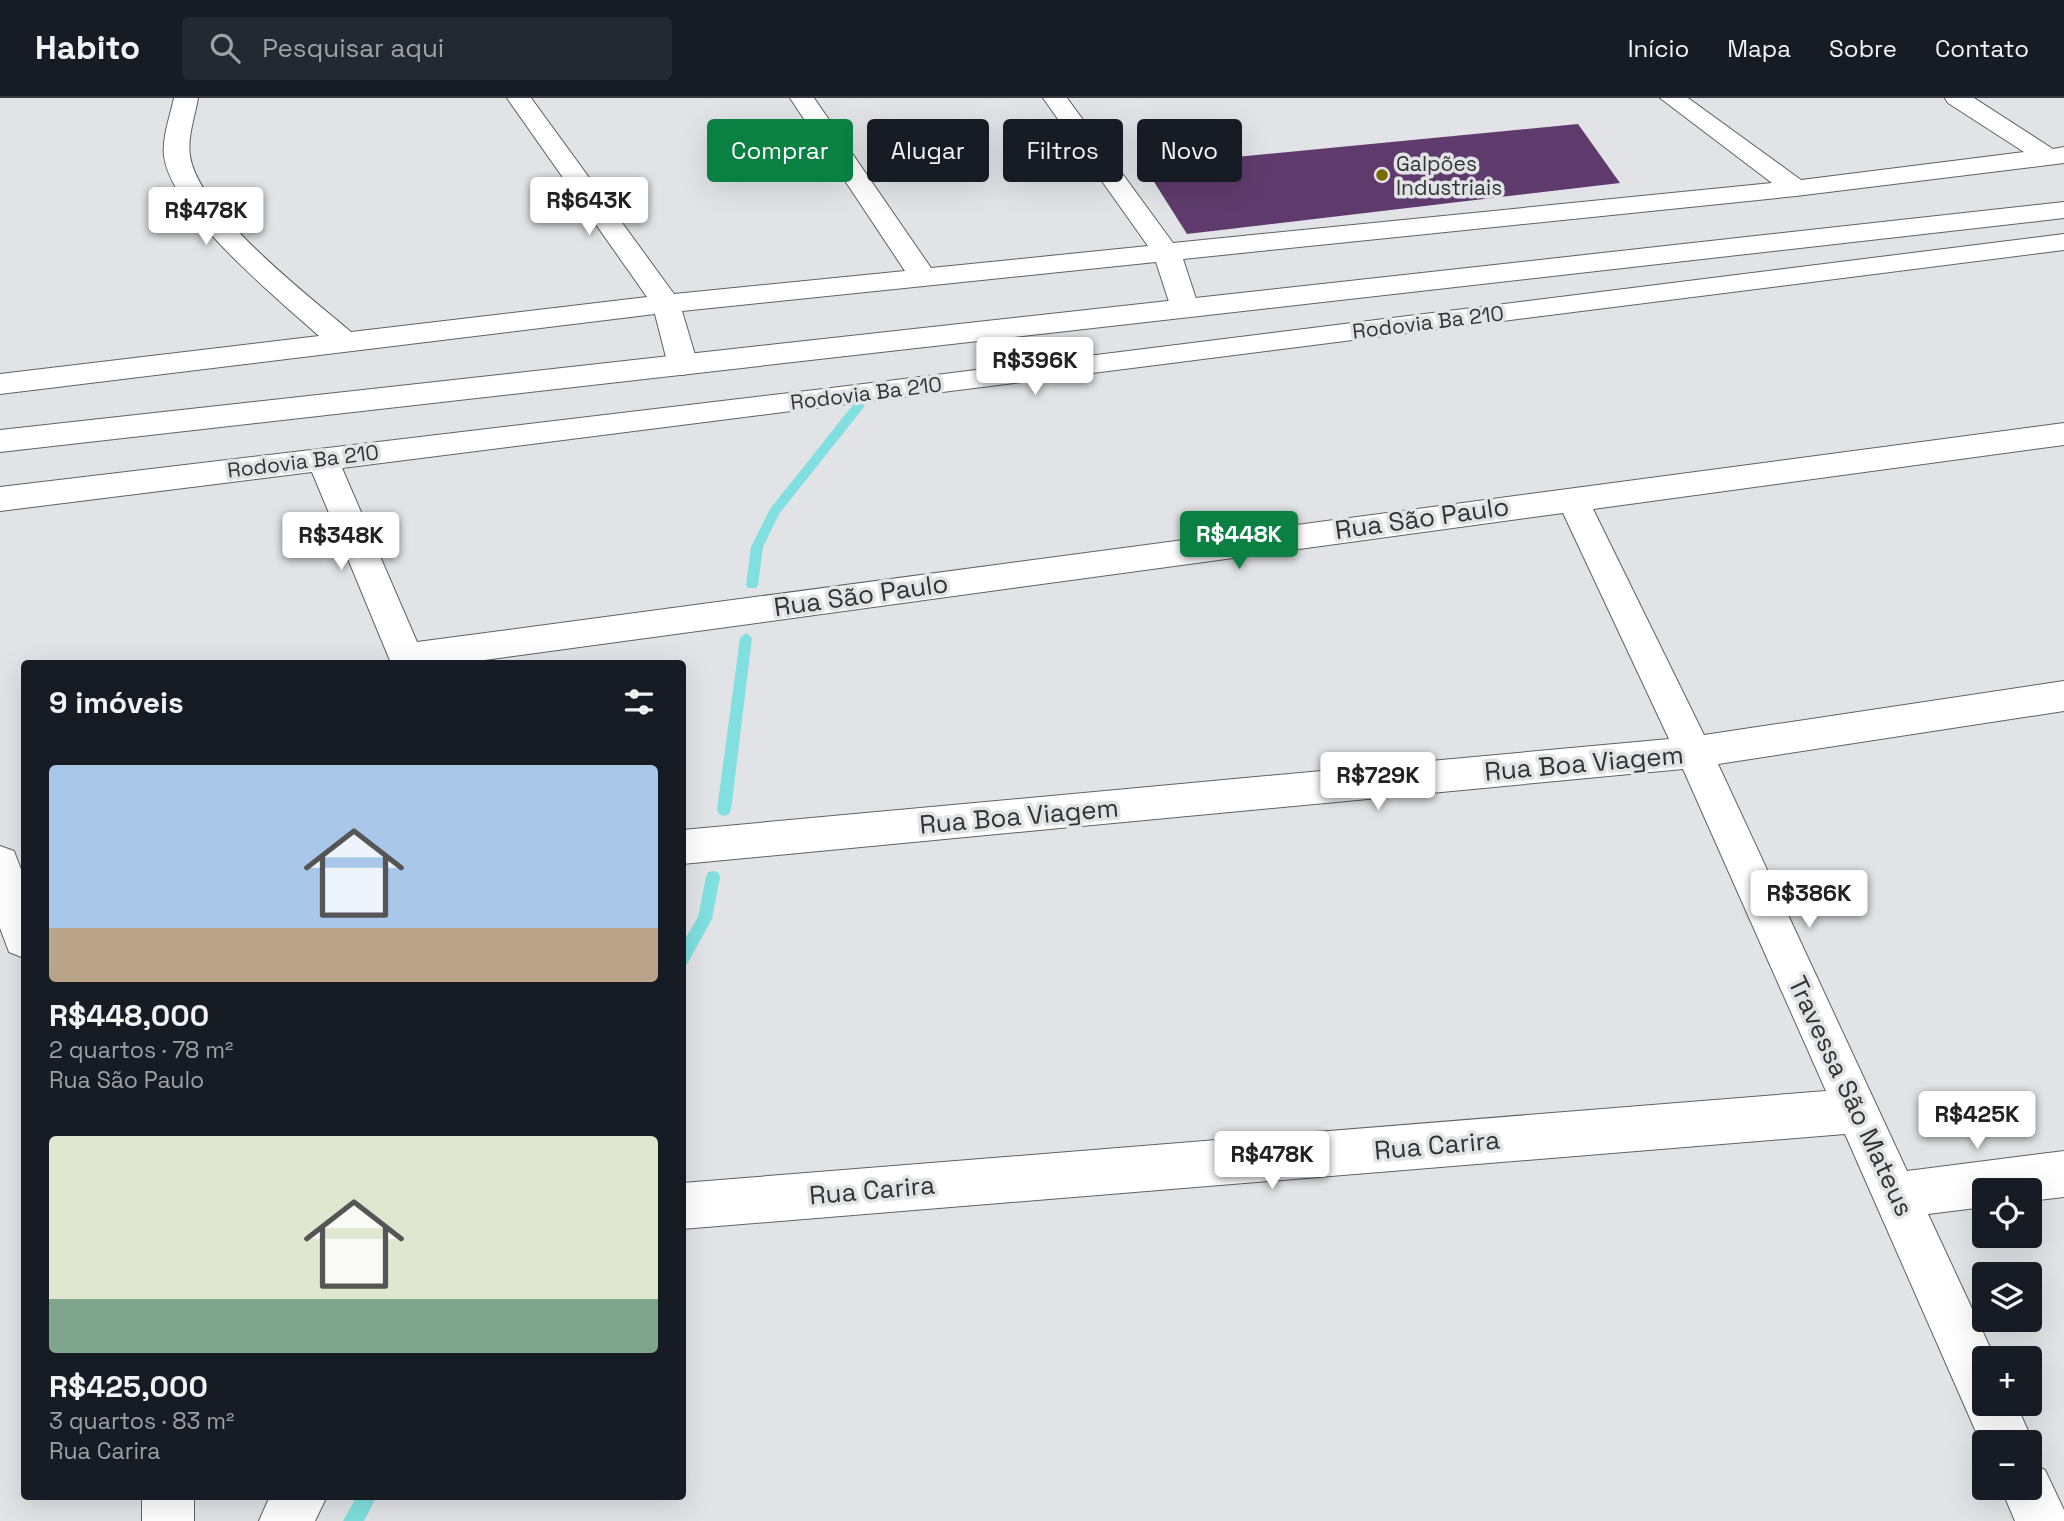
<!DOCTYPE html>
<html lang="pt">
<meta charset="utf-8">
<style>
:root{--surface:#171b24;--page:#242831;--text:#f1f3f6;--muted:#9ea1a6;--line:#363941;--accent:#0b8043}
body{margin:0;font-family:"Space Grotesk",sans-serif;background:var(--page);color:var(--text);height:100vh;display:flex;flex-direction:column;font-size:26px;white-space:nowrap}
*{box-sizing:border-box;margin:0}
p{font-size:23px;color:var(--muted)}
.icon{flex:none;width:38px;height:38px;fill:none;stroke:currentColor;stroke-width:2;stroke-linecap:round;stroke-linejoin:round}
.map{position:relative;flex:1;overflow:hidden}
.details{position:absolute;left:21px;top:562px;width:665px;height:840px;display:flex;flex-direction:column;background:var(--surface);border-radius:7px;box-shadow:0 7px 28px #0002}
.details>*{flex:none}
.banner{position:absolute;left:707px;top:21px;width:665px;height:63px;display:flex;gap:14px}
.fabs{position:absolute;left:1972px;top:1080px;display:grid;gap:14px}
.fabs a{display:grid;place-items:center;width:70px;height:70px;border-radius:7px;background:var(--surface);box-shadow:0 7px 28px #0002;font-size:35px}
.price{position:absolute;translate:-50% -60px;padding:0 16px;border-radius:7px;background:#fff;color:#222;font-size:23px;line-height:46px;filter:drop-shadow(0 2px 4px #0008)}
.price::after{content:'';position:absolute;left:50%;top:42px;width:21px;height:16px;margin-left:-10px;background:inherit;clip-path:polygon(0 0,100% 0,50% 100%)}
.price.current{background:var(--accent);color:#fff}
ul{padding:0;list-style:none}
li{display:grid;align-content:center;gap:14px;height:371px;padding:0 28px}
li span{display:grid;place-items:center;height:217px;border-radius:7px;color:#555}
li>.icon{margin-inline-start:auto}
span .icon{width:126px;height:126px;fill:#fffc;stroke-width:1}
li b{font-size:30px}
h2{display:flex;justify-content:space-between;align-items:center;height:84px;padding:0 28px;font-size:30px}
.chip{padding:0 24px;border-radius:7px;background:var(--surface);box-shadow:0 7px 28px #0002;font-size:24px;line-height:63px}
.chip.current{background:var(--accent);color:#fff}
header{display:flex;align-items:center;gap:42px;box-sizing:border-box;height:98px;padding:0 35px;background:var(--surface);border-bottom:2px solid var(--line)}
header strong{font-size:33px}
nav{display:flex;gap:38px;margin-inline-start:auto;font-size:24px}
.search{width:490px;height:63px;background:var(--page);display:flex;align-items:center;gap:18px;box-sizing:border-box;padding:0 24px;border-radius:7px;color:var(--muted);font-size:26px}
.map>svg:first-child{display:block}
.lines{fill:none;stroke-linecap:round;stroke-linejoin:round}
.stream{fill:#81dfdf;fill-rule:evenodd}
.building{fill:#5e3b6c}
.minor-casing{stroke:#606163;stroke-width:2}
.primary-casing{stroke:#606163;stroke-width:2}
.minor{fill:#fff;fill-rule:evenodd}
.primary{fill:#fff;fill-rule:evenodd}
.poi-dot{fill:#786900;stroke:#e2e3e6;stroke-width:2.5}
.labels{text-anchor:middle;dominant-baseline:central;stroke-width:7;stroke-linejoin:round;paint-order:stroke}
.far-poi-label{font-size:21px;fill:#333334;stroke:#e2e3e6;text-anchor:start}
.far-street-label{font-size:21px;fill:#333334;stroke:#e2e3e6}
.street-label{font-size:26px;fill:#333334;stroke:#e2e3e6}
</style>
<header>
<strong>Habito</strong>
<div class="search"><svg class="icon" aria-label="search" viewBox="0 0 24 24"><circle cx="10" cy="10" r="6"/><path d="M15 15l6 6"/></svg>Pesquisar aqui</div>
<nav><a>Início</a><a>Mapa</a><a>Sobre</a><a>Contato</a></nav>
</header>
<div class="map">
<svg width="2064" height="1423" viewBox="0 0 2064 1423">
<rect width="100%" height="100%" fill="#e2e3e6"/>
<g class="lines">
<g class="stream">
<path d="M860,302L864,303V309L779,416L763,449L758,487L756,490H748L746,487L751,449L770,411L856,303Z"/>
<path d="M746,535L752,540L731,712L729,716L724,718L719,716L717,712L740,540Z"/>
<path d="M713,773L718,774L720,779L712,821L687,866L682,868V846L698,819L706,779L708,774Z"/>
<path d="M357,1398H377L364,1423H343Z"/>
</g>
</g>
<path class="building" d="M1578,26L1620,85L1187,136L1144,68Z"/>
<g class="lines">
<defs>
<g id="minor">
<path d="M174,0H198C195,18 187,40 190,58C198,113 309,198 351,234L647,199L507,0H531L674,196L905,173L790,0H814L931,170L1148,148L1043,0H1067L1173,145L1772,85L1660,0H1688L1801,82L2024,54L1948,5L1945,0H1974L2053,51L2064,49V65L1796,98L1183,161L1199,210L1195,216L1185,219L1175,216L1171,210L1156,164L682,213L698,267L693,274L683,277L673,274L668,267L655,216L0,296V276L319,238C278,201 171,114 164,58C162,40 170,18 174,0Z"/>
<path d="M2064,136V152L342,370L417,544L2064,325V347L1593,411L1704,637L2064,583V613L1718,666L1907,1073L2064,1053V1099L2030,1103V1092H1984V1109L1928,1116L1995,1260H1984V1306H2016L2033,1344L2030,1350V1344H1984V1352L1845,1036L682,1131V1085L1826,993L1683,671L682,766V732L1669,641L1563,415L463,565H391L312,374L0,413V389L815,292Z"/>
<path d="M0,748L14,753L24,779V860L9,854L0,830Z"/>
<path d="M2030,1365L2045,1372L2064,1412V1423H2015L2001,1390H2030Z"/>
<rect x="142" y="1398" width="52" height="25"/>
<path d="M270,1398H327L315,1423H259Z"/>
</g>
<path id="primary" d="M2064,104V120L0,354V332Z"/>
</defs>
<use href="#minor" class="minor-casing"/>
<use href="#primary" class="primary-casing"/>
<use href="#minor" class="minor"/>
<use href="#primary" class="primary"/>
</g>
<circle class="poi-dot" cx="1382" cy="77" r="7"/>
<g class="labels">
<g class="far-poi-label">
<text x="1396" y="65">Galpões<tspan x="1396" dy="24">Industriais</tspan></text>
</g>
<g class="far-street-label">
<text transform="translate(1428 224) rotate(-7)">Rodovia Ba 210</text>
<text transform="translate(866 295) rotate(-7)">Rodovia Ba 210</text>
<text transform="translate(303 363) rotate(-7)">Rodovia Ba 210</text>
</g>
<g class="street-label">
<text transform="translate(1422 420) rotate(-8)">Rua São Paulo</text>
<text transform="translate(861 497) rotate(-8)">Rua São Paulo</text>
<text transform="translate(1584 665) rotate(-5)">Rua Boa Viagem</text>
<text transform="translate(1019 718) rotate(-5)">Rua Boa Viagem</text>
<text transform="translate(1851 998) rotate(65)">Travessa São Mateus</text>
<text transform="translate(1437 1047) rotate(-5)">Rua Carira</text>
<text transform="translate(872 1092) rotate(-5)">Rua Carira</text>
</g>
</g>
</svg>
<div class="fabs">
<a><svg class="icon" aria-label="locate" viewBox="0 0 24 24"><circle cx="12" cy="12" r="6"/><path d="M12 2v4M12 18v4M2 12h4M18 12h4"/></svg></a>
<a><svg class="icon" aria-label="layers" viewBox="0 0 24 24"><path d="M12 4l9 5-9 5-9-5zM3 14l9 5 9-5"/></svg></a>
<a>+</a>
<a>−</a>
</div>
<b class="price" style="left:589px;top:139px">R$643K</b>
<b class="price" style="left:206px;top:149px">R$478K</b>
<b class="price" style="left:1035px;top:299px">R$396K</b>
<b class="price current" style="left:1239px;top:473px">R$448K</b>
<b class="price" style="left:341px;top:474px">R$348K</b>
<b class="price" style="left:1378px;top:714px">R$729K</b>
<b class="price" style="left:1809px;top:832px">R$386K</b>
<b class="price" style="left:1977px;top:1053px">R$425K</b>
<b class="price" style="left:1272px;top:1093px">R$478K</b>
<div class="banner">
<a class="chip current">Comprar</a>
<a class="chip">Alugar</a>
<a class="chip">Filtros</a>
<a class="chip">Novo</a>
</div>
<section class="details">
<h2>9 imóveis<svg class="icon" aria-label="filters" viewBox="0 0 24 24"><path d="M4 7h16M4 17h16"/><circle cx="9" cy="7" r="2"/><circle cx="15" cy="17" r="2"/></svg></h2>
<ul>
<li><span style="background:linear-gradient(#a9c7e8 75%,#b9a48a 0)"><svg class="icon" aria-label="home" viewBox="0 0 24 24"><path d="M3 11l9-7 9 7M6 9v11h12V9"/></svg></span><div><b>R$448,000</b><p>2 quartos · 78 m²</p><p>Rua São Paulo</p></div></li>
<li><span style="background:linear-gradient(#dfe7d0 75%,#7fa58c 0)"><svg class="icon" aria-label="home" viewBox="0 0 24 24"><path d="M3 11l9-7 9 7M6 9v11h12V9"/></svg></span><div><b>R$425,000</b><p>3 quartos · 83 m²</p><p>Rua Carira</p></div></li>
</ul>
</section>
</div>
